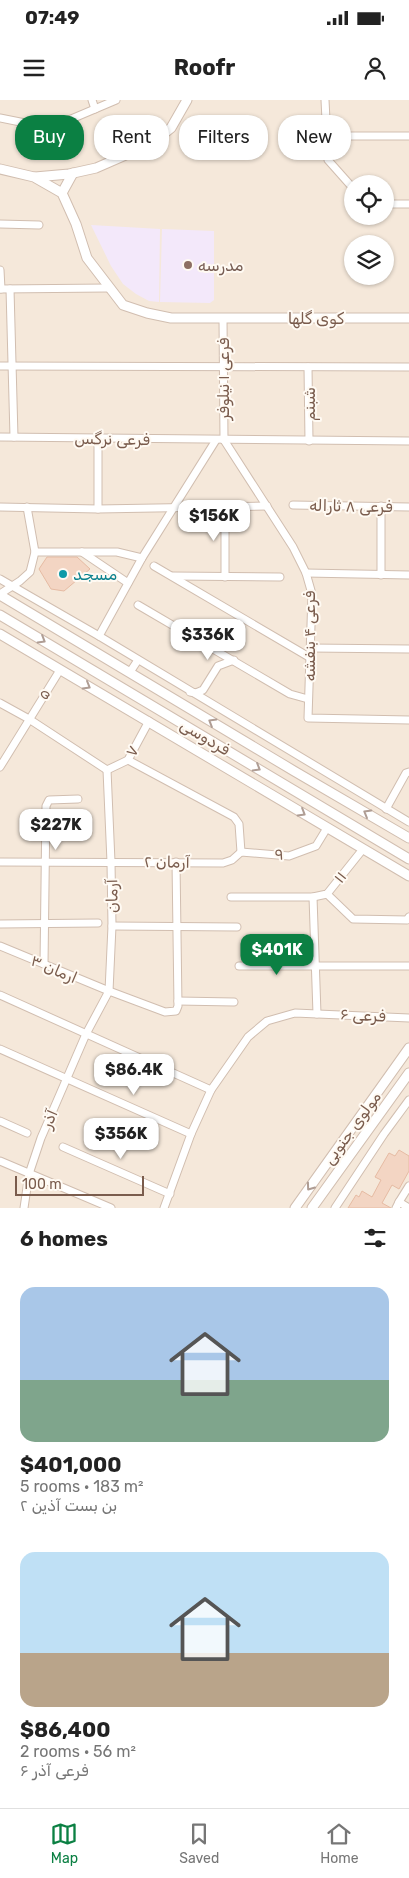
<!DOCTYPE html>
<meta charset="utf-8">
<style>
:root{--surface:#fff;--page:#f6f6f6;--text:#222;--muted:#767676;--line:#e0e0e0;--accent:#0b8043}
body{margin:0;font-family:Rubik,"Noto Sans Arabic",sans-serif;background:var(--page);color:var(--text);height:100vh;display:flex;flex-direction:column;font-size:19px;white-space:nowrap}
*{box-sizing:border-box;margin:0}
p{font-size:16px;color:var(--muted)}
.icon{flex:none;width:28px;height:28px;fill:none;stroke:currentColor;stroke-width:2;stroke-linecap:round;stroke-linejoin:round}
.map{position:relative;height:1108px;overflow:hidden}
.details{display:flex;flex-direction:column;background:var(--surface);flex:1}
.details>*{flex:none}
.guide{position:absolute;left:15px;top:15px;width:380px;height:45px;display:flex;gap:10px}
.tools{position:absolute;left:344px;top:75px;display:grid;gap:10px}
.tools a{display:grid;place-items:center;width:50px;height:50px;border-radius:50%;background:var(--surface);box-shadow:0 1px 4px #0004;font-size:25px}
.scale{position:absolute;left:15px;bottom:12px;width:129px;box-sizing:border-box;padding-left:5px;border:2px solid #7a5c4d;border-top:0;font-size:14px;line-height:18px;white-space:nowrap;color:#7a5c4d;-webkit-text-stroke:4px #fffaf3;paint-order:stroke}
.price{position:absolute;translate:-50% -42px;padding:0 11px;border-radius:10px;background:#fff;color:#222;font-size:16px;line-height:32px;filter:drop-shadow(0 1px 2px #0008)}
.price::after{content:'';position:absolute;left:50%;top:30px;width:15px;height:11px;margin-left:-8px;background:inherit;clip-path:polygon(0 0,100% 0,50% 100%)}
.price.current{background:var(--accent);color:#fff}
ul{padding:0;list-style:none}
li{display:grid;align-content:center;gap:10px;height:265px;padding:0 20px}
li span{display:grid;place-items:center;height:155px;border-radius:15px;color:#555}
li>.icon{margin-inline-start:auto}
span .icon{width:90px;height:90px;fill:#fffc;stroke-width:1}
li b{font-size:21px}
h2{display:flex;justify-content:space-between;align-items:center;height:60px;padding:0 20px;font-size:21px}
.pill{padding:0 18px;border-radius:20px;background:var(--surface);box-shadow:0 1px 4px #0004;font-size:18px;line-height:45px}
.pill.current{background:var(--accent);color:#fff}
.status{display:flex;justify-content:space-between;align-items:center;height:35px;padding:0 25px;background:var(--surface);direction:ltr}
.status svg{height:14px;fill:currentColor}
header{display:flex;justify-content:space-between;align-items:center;height:65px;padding:0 20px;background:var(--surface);font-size:22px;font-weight:700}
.menu{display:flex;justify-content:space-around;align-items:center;height:70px;border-top:1px solid var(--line);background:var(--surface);font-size:14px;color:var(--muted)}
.menu a{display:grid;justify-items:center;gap:2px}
.menu .current{color:var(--accent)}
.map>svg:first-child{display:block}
.residential{fill:#f5e8da;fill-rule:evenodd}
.education{fill:#f3e8fa}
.building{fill:#f3d5c3;stroke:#e6bba3}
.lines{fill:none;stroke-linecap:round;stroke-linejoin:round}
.minor-casing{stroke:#d1beb0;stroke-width:9}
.tertiary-casing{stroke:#d1beb0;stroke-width:11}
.minor{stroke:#fff;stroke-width:7}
.tertiary{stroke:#fff;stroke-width:9}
.oneway{stroke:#af9d94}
.education-dot{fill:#8d6e63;stroke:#fffaf3;stroke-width:2}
.culture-dot{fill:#0f9aa8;stroke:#fffaf3;stroke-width:2}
.labels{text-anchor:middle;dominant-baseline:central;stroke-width:4;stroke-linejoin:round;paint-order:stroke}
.education-label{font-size:16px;fill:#785e54;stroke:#fffaf3;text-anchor:start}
.street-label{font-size:16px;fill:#7a5c4d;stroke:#fffaf3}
.culture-label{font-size:16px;fill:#0d838f;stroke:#fffaf3;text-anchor:start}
</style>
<div class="status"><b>07:49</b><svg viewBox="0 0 49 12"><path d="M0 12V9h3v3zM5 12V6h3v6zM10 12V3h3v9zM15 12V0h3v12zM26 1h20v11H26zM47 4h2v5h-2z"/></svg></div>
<header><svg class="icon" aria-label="menu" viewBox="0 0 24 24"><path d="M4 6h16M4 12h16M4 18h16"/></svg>Roofr<svg class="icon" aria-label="person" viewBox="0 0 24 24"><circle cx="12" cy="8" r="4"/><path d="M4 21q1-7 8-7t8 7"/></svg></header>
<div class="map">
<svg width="409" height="1108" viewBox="0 0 409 1108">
<rect width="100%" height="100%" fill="#fdf6ec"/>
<path class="residential" d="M0,0H409V1108H0ZM352,84H385V116H352ZM352,144H385V176H352Z"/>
<g class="education">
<path d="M91,125L160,129L159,202L149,201L136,194L123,184L111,166Z"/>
<path d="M162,129L214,131V200L210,203L160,202Z"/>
</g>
<g class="building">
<path d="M47,457H77L90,469L64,491L51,489L39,469Z"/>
<path d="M399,1050L409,1056V1071L399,1089L392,1085L382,1103L391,1108H348L356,1095L359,1097L362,1091L372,1097L381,1080L375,1077L389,1053L395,1056Z"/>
</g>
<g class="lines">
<defs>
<g id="minor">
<path d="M92,0L95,9"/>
<path d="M325,0L328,60L352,87"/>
<path d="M0,18L50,28L116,0"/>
<path d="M326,36H409"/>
<path d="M385,104H409"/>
<path d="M0,124L39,125"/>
<path d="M0,170L1,189"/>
<path d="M0,189L108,188"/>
<path d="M10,189L14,337"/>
<path d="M223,218L224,340"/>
<path d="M0,266L409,267"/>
<path d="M308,267L309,341"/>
<path d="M0,337L409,341"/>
<path d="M224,340L293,447L306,473L312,494L308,618L409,620"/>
<path d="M293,405L409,407"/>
<path d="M381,406V475"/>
<path d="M0,407L98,409L267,406"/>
<path d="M27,407L35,452"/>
<path d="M225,407V477"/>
<path d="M98,409V338"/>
<path d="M82,452L128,483"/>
<path d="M154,466L309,557"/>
<path d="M306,473L409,475"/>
<path d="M173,476L280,477"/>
<path d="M0,479L99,536L409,722"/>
<path d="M0,494L20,481L30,472L35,452H117L142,458"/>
<path d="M138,505L290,594L308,599"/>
<path d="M99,536L142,458L216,340"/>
<path d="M310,548L409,549"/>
<path d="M130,572L138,560"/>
<path d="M190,592L196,593L203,590L218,566L234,560"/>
<path d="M0,603L29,619L107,670"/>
<path d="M128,660L234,717L239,724L241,752"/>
<path d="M0,667L60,570"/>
<path d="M107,670L128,660L149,621"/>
<path d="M386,709L406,673L409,672"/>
<path d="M0,762L223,763L232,760L241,752L289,756L316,746L327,728"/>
<path d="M327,794L353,819L407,820L409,817"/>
<path d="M231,797H313L327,794L363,749"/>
<path d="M313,797L317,914"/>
<path d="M0,824L98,823"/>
<path d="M112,826L237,827"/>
<path d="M0,846L109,891L165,912L176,911L178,906L176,762"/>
<path d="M44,864L46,706L49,700L78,699"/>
<path d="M239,866H409"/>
<path d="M0,895L211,990"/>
<path d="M178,901L234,902"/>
<path d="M0,949L191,1034"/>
<path d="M0,1021L27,1033"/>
<path d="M63,1047L170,1094"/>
<path d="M0,1061L111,1108"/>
<path d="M399,1102L409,1086"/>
<path d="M24,1108L29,1074L41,1038L86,934L109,891L112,826L111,762L107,670"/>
<path d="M164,1108L191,1034L211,990L248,937L267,921L295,913L409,918"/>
<path d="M335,1108L384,1034L409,1000"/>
<path d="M396,1108L399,1102L409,1108"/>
</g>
<g id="tertiary">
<path d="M0,69L34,77L62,93L76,124L87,158L123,205L147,213L171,218H409"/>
<path d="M35,77L69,74L96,68L151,44L171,28L187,0"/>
<path d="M62,93L73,73"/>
<path d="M0,495L294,671L409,738"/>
<path d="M0,515L409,759"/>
<path d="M0,534L409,776"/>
<path d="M295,1108L409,948"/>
<path d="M312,1108L409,973"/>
</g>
</defs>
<use href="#minor" class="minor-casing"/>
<use href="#tertiary" class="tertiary-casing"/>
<use href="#minor" class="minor"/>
<use href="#tertiary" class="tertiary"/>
</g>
<defs><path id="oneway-chevron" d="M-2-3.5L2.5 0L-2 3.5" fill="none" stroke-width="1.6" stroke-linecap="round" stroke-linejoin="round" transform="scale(1.25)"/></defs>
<g class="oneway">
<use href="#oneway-chevron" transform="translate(42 540) rotate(31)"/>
<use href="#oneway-chevron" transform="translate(87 586) rotate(30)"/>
<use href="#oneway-chevron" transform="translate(212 622) rotate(-149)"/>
<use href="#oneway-chevron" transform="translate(257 668) rotate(31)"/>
<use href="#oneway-chevron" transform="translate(302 713) rotate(31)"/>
<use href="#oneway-chevron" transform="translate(367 713) rotate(-150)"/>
<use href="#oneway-chevron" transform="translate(310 1087) rotate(126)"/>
</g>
<circle class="education-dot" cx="188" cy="165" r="5"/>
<circle class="culture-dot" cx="63" cy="474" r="5"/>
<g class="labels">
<g class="education-label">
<text x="198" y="165">مدرسه</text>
</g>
<g class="street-label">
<text x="316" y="218">کوی گلها</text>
<text transform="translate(223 279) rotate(-90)">فرعی ۱ نیلوفر</text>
<text transform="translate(309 304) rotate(-90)">شبنم</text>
<text transform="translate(112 339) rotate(1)">فرعی نرگس</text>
<text transform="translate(351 406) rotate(1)">فرعی ۸ ثاراله</text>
<text transform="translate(309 536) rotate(-90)">فرعی ۴ بنفشه</text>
<text transform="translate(44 594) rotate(-57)">۵</text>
<text transform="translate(205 637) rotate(31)">فردوسی</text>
<text transform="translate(132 651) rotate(-58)">۷</text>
<text transform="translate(279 754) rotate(1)">۹</text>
<text transform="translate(167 762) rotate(1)">آرمان ۲</text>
<text transform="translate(340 777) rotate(-52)">۱۱</text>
<text transform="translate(112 796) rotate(-91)">آرمان</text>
<text transform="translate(54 869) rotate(23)">ارمان ۳</text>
<text transform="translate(363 915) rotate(3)">فرعی ۶</text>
<text transform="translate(49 1019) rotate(-67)">آذر</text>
<text transform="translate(352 1028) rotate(-54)">مولوی جنوبی</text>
</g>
<g class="culture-label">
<text x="73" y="474">مسجد</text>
</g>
</g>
</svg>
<div class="tools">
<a><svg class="icon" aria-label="locate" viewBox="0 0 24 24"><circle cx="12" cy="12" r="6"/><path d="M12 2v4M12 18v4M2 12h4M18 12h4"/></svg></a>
<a><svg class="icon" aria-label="layers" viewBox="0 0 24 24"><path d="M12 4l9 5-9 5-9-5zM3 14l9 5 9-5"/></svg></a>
</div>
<div class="scale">100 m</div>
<b class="price" style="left:214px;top:442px">$156K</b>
<b class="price" style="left:208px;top:561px">$336K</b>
<b class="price" style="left:56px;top:751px">$227K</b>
<b class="price current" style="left:277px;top:876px">$401K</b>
<b class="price" style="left:134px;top:996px">$86.4K</b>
<b class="price" style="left:121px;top:1060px">$356K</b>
<div class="guide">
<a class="pill current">Buy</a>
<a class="pill">Rent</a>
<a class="pill">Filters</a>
<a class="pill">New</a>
</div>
</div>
<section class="details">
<h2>6 homes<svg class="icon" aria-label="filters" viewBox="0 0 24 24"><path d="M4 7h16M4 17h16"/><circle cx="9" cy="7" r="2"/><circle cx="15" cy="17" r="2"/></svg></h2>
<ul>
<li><span style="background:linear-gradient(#a9c7e8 60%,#7fa58c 0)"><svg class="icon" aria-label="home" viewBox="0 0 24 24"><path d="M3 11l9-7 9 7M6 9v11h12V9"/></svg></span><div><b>$401,000</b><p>5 rooms · 183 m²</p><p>بن بست آذین ۲</p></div></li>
<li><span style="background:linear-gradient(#bfe0f5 65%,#b9a48a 0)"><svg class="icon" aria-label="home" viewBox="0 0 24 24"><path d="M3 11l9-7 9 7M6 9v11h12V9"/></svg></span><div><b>$86,400</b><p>2 rooms · 56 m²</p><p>فرعی آذر ۶</p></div></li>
</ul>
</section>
<nav class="menu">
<a class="current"><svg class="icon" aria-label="map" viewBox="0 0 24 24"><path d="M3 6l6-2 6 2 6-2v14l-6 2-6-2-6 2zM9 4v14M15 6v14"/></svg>Map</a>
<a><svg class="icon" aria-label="saved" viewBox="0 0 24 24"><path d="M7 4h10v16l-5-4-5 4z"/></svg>Saved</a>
<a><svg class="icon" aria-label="home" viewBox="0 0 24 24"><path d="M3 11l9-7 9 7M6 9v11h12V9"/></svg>Home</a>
</nav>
